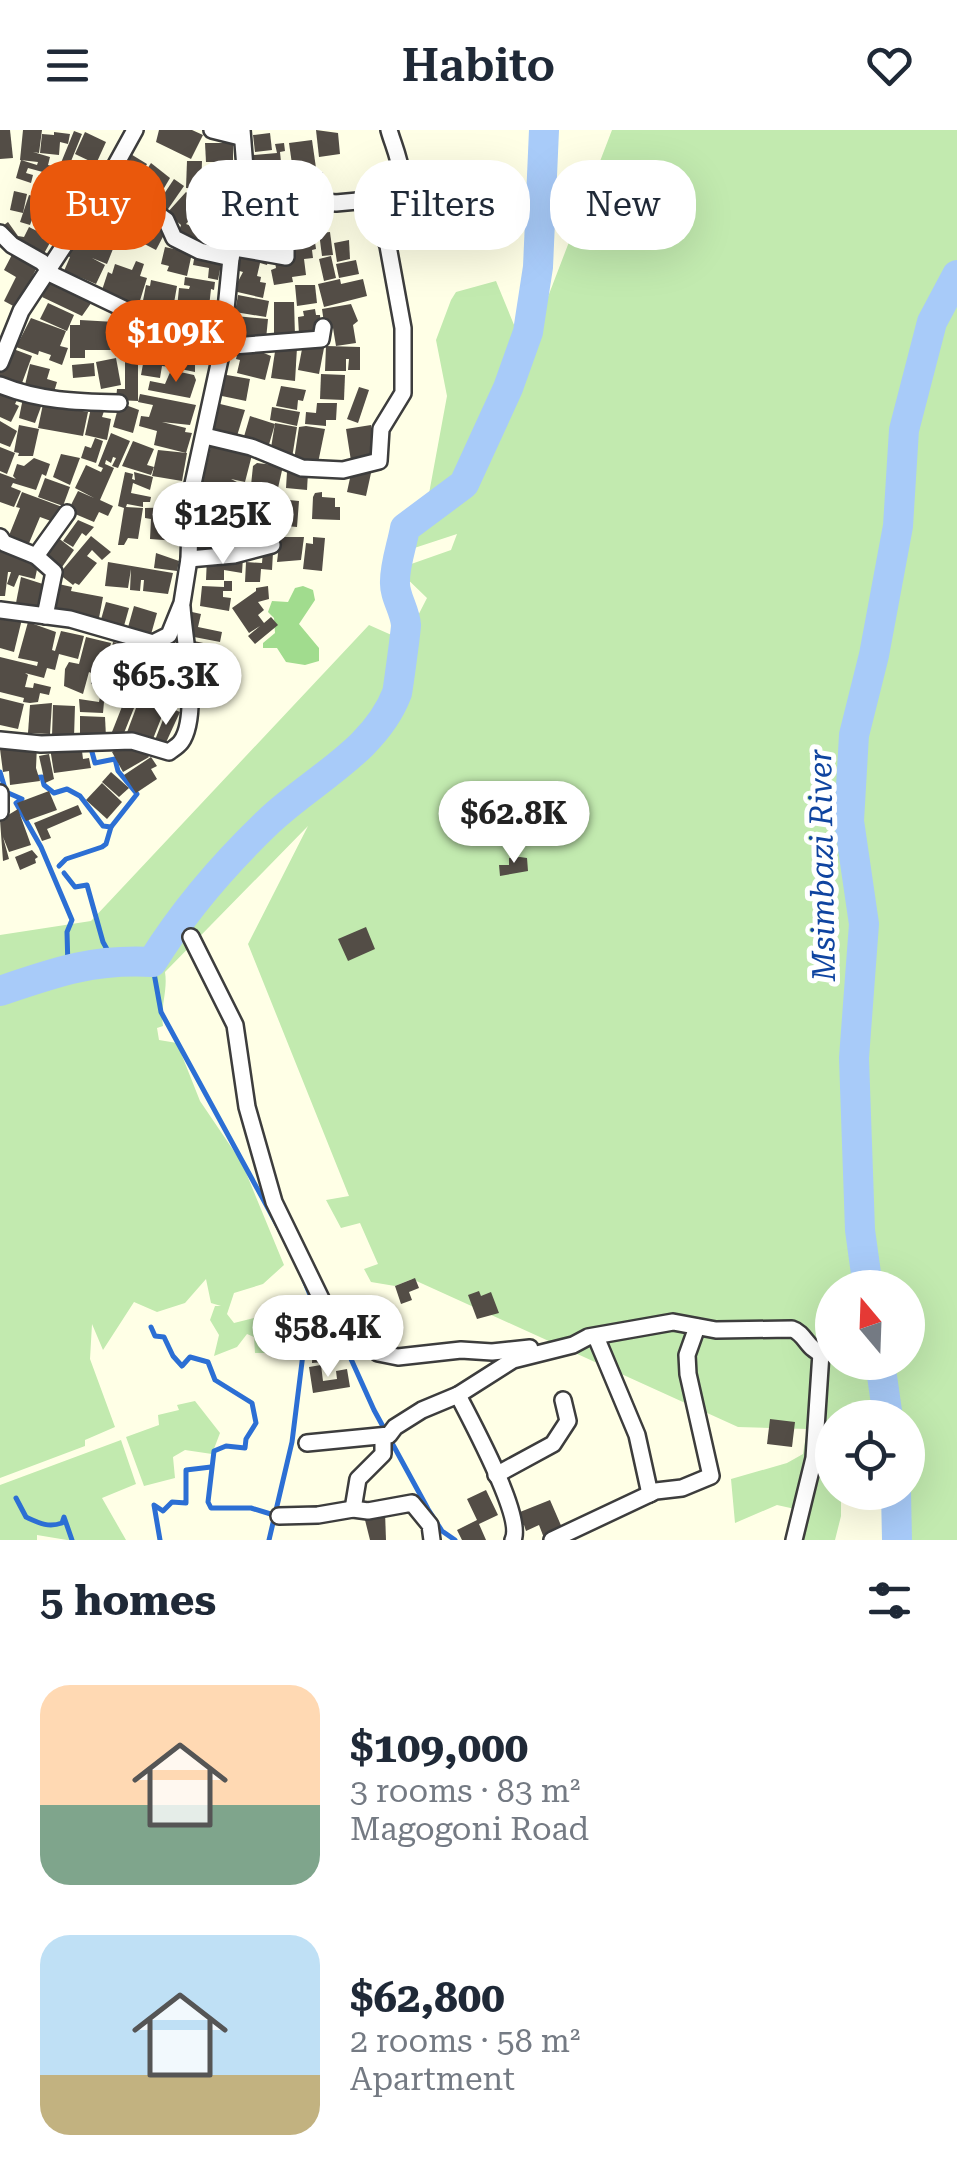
<!DOCTYPE html>
<meta charset="utf-8">
<style>
:root{--surface:#fff;--page:#f6f6f7;--text:#1f2937;--muted:#747a83;--accent:#ea580c}
body{margin:0;font-family:"Roboto Serif",serif;background:var(--page);color:var(--text);height:100vh;display:flex;flex-direction:column;font-size:38px;white-space:nowrap}
*{box-sizing:border-box;margin:0}
p{font-size:32px;color:var(--muted)}
.icon{flex:none;width:55px;height:55px;fill:none;stroke:currentColor;stroke-width:2;stroke-linecap:round;stroke-linejoin:round}
.map{position:relative;height:1410px;overflow:hidden}
.drawer{display:flex;flex-direction:column;background:var(--surface);flex:1}
.drawer>*{flex:none}
.guide{position:absolute;left:30px;top:30px;width:898px;height:90px;display:flex;gap:20px}
.needle{width:65px;rotate:341deg}
.tools{position:absolute;left:815px;top:1140px;display:grid;gap:20px}
.tools a{display:grid;place-items:center;width:110px;height:110px;border-radius:50%;background:var(--surface);box-shadow:0 10px 40px #0002;font-size:50px}
.price{position:absolute;translate:-50% -85px;padding:0 22px;border-radius:35px;background:#fff;color:#222;font-size:32px;line-height:65px;filter:drop-shadow(0 2px 5px #0008)}
.price::after{content:'';position:absolute;left:50%;top:60px;width:30px;height:22px;margin-left:-15px;background:inherit;clip-path:polygon(0 0,100% 0,50% 100%)}
.price.current{background:var(--accent);color:#fff}
ul{padding:0;list-style:none}
li{display:flex;align-items:center;gap:30px;height:250px;padding:0 40px}
li span{display:grid;place-items:center;flex:none;width:280px;height:200px;border-radius:30px;color:#555}
li>.icon{margin-inline-start:auto}
span .icon{width:120px;height:120px;fill:#fffc;stroke-width:1}
li b{font-size:42px}
h2{display:flex;justify-content:space-between;align-items:center;height:120px;padding:0 40px;font-size:42px}
.pill{padding:0 35px;border-radius:40px;background:var(--surface);box-shadow:0 10px 40px #0002;font-size:35px;line-height:90px}
.pill.current{background:var(--accent);color:#fff}
header{display:flex;justify-content:space-between;align-items:center;height:130px;padding:0 40px;background:var(--surface);font-size:45px;font-weight:600}
.map>svg:first-child{display:block}
.green{fill:#c2eaaf;fill-rule:evenodd}
.forest{fill:#a1dc8e}
.lines{fill:none;stroke-linecap:round;stroke-linejoin:round}
.stream{stroke:#2c6fd4;stroke-width:5}
.river{stroke:#a8cbf9;stroke-width:30}
.building{fill:#534d46}
.minor-casing{stroke:#3d3d3d;stroke-width:20}
.minor{stroke:#fff;stroke-width:15}
.labels{text-anchor:middle;dominant-baseline:central;stroke-width:10;stroke-linejoin:round;paint-order:stroke}
.water-label{font-size:32px;font-style:italic;fill:#0f44a0;stroke:#fff}
</style>
<header><svg class="icon" aria-label="menu" viewBox="0 0 24 24"><path d="M4 6h16M4 12h16M4 18h16"/></svg>Habito<svg class="icon" aria-label="heart" viewBox="0 0 24 24"><path d="M12 20l-8-8c-3-5 5-10 8-4 3-6 11-1 8 4z"/></svg></header>
<div class="map">
<svg width="957" height="1410" viewBox="0 0 957 1410">
<rect width="100%" height="100%" fill="#ffffe6"/>
<g class="green">
<path d="M612,0H957V1410H901L903,1363L908,1362V1288H832V1362L841,1363V1386L835,1410H793L795,1379L777,1375L735,1393L731,1349L787,1333L803,1324L807,1299L738,1297L412,1149L395,1156L371,1152L364,1139L378,1134L360,1093L341,1098L326,1070L349,1066L248,814L308,696L165,842C168,861 160,877 163,896L157,898L159,910L177,913L200,971L242,1033L284,1135L263,1154L234,1163L227,1184L234,1193L266,1185L265,1223H255L254,1207L247,1204L237,1217L214,1226L219,1205L210,1190L215,1176H221L211,1173L206,1149L185,1173L157,1182L134,1172L103,1220L92,1194L90,1229L115,1297L85,1310V1316L0,1348V805L91,791L369,495L405,511L427,468L397,439L451,420L457,404L393,425L428,369L447,266L436,210L451,170L456,162L496,151L526,224ZM832,1158H908V1232H832Z"/>
<path d="M195,1271L220,1303L212,1324L185,1320L173,1327L175,1348L144,1356L126,1307L159,1295L158,1285L179,1280L177,1275Z"/>
<path d="M121,1310L136,1354L102,1368L126,1410H67L37,1405V1410H0V1355Z"/>
</g>
<path class="forest" d="M303,456L313,460L315,470L299,494L319,518V531L305,535L286,532L277,518H263V513L275,503L274,488L268,482L272,471L288,472L295,458Z"/>
<g class="lines">
<g class="stream">
<path d="M92,622L95,633L115,629L118,641L137,664L111,697"/>
<path d="M0,642L6,662L22,669L16,673L41,717L72,790L67,802L68,838"/>
<path d="M32,648L42,647L44,655L54,663L67,659L80,666L103,696L111,697L106,714L102,717L66,729L59,736"/>
<path d="M64,743L75,757L87,755L103,812L113,830"/>
<path d="M152,832L161,882L282,1104"/>
<path d="M327,1189L351,1229L374,1280L428,1379L442,1401L455,1410"/>
<path d="M151,1197L155,1206L164,1207L173,1226L182,1236L190,1227L208,1232L215,1250L252,1273L256,1293L246,1309L245,1318L226,1316L214,1321L208,1372L211,1378H251L274,1385"/>
<path d="M16,1368L26,1387C39,1393 48,1398 62,1393L64,1387L72,1410"/>
<path d="M160,1410L154,1375L163,1381L172,1372L186,1373V1340L211,1337"/>
<path d="M269,1410L292,1312L304,1216L315,1177L304,1150"/>
</g>
<g class="river">
<path d="M0,861C56,842 92,829 152,832C183,782 226,732 269,691C312,650 375,621 397,563C398,559 406,500 406,495C405,480 394,466 395,451C395,434 402,415 405,398L464,354L508,258L528,202L538,137L544,0"/>
<path d="M868,1158L860,1100L854,928L864,794L849,691L854,605L874,525L898,396L904,300L932,192L957,145"/>
<path d="M880,1232L888,1288"/>
<path d="M896,1362L897,1410"/>
</g>
</g>
<g class="building">
<path d="M0,0H10L13,28L0,29Z"/>
<path d="M23,0H42L39,23L33,22L50,27L48,35L52,36L50,44L28,38L26,43L33,45L31,53L16,48L21,30L37,35L38,32L20,30Z"/>
<path d="M159,0H192L203,5L191,29L156,12Z"/>
<path d="M316,0L338,3L340,24L319,27Z"/>
<path d="M74,1L82,4L63,51L72,35L89,47L75,78L47,67L56,73L51,85L36,79L30,95L20,92L29,65L37,67L31,64L39,45L48,49L51,43L56,45Z"/>
<path d="M54,2L70,4L68,14L60,12L59,25L40,23L42,4L54,5Z"/>
<path d="M85,2L106,12L96,34L75,24Z"/>
<path d="M270,3L272,20L255,22L253,5Z"/>
<path d="M312,10L316,38L293,41L289,13Z"/>
<path d="M205,13H233V32H206Z"/>
<path d="M284,13L285,21L280,22L282,42L263,45L289,44L288,66H258L257,37H254L253,25L277,23L275,14Z"/>
<path d="M129,23L147,34L137,53L127,52L125,55L113,48Z"/>
<path d="M187,31H202L201,59L186,58Z"/>
<path d="M151,33L170,48L154,75L133,61Z"/>
<path d="M323,42L324,65L304,66L303,49L294,50V43Z"/>
<path d="M174,49L184,56L166,82L156,76Z"/>
<path d="M14,61L27,64L23,83L10,80Z"/>
<path d="M186,62L203,75L186,94L191,96L193,89L221,95L212,122L177,106L181,95L167,83Z"/>
<path d="M109,64L141,81L133,96L110,83L109,86L118,91L114,99L120,102L114,113L82,96L94,78L100,81Z"/>
<path d="M253,70L292,74L291,88L280,87V95L256,93V88H252Z"/>
<path d="M59,73L70,79L54,107L43,101Z"/>
<path d="M142,84L168,97L156,120L131,107Z"/>
<path d="M8,92L18,106L24,107L29,97L41,103L40,106L42,104L52,109L41,129L0,98Z"/>
<path d="M244,93L275,99L272,117L245,118L246,112L241,111Z"/>
<path d="M77,98L115,114L107,134L92,128L105,135L96,154L72,144L101,159L82,186L42,167L52,147L60,149L64,141L70,127L65,125Z"/>
<path d="M330,102L333,125L322,126L319,103Z"/>
<path d="M314,105L316,119L312,120L313,128L304,129L306,145L292,147L293,152L274,155L271,140L276,138L275,132L288,109Z"/>
<path d="M349,110L350,129L337,132L334,113Z"/>
<path d="M165,117L192,123L187,146L167,141L169,136L161,134Z"/>
<path d="M15,119L39,133L17,178L4,171L16,147L4,140Z"/>
<path d="M240,120L269,126L267,135L260,133L257,146L261,147L260,152L266,153L263,168L233,161L243,142L236,140Z"/>
<path d="M195,124L222,129L218,150L208,148L209,138L193,135Z"/>
<path d="M331,126L336,148L324,151L319,129Z"/>
<path d="M356,130L359,144L339,148L336,134Z"/>
<path d="M136,131L144,134L140,146L147,148L138,177L100,166L108,142L112,144L115,134L132,140Z"/>
<path d="M185,147L215,152L214,160L211,159L208,186L202,185L203,181L177,178L179,158L189,159L190,156L184,155Z"/>
<path d="M340,149L341,154L363,149L367,166L324,177L318,154Z"/>
<path d="M151,150L177,156L171,190L140,186L146,155L150,156Z"/>
<path d="M295,155H315L317,173L297,176Z"/>
<path d="M238,165L269,171L266,187L235,182Z"/>
<path d="M274,172H294L295,206L274,207Z"/>
<path d="M48,173L74,185L67,201L40,189Z"/>
<path d="M351,174L358,191L353,195L356,213L336,216L333,198L325,200L322,179Z"/>
<path d="M315,179L316,185H320L321,202L299,204L298,187L304,186L303,181Z"/>
<path d="M180,181L198,189L196,202L200,188L212,189L207,215L199,214L200,209L195,204L193,209L185,207L188,192L181,213L169,210Z"/>
<path d="M235,186L268,189L266,209L233,206Z"/>
<path d="M31,188L66,201L60,216L68,218L62,235L49,230L51,225L39,221L38,225L16,217Z"/>
<path d="M80,190L115,192L116,220H85V228H70V195H80Z"/>
<path d="M139,192L167,198L166,211L138,209Z"/>
<path d="M172,212L203,218L202,227L195,225V242L171,237L173,226L163,225L165,213Z"/>
<path d="M303,214L324,218L319,244L298,240Z"/>
<path d="M276,215L297,218L295,251L271,248Z"/>
<path d="M326,216L360,217V240H348L349,229H346V241H325Z"/>
<path d="M8,217L32,226L22,253L10,249L8,254L0,252V237Z"/>
<path d="M254,219L271,226L265,250L237,243L240,230L236,229L238,221L253,223Z"/>
<path d="M150,225L171,227L170,237L162,236L160,248L141,245L143,234L149,235Z"/>
<path d="M116,228L121,255L101,259L96,232Z"/>
<path d="M125,229H138V271L116,270L117,259H125Z"/>
<path d="M94,233L95,246L73,248L72,235Z"/>
<path d="M30,234L50,239L47,249L57,252L54,262L24,259Z"/>
<path d="M171,240L194,245L196,250L190,268L148,260L150,251L165,254Z"/>
<path d="M221,244L250,249L246,271L217,265Z"/>
<path d="M321,244L345,245L344,270L320,269Z"/>
<path d="M281,256L306,260L303,271L298,270L297,280L276,276Z"/>
<path d="M359,257L369,260L358,293L347,289Z"/>
<path d="M0,259L18,268L15,274L19,276L11,292L0,287Z"/>
<path d="M140,264L196,275L190,295L162,292L186,298L185,302L192,303L186,323L154,315L157,301L139,296L141,286L149,287L153,275L138,272Z"/>
<path d="M23,268L42,274L35,293L19,288Z"/>
<path d="M216,273L245,280L236,309L208,302Z"/>
<path d="M317,273H337L336,290H326V296L305,294L306,282L316,283Z"/>
<path d="M43,274L88,282L83,306L38,298Z"/>
<path d="M123,274L139,280L133,303L113,297L118,278Z"/>
<path d="M272,277L300,282L297,296L270,290Z"/>
<path d="M91,278L104,281L102,287L111,289L107,310L85,305Z"/>
<path d="M250,286L275,294L268,318L243,310Z"/>
<path d="M0,291L17,301L10,317L0,313Z"/>
<path d="M275,293L297,297L292,328L270,324Z"/>
<path d="M19,295L39,299L33,326H18L19,323L14,322Z"/>
<path d="M371,295L374,328L351,331L346,299Z"/>
<path d="M306,296L325,299L318,333L294,330L299,297Z"/>
<path d="M111,303L130,311L118,338L112,336L116,328L113,327L111,333L106,330L105,334L114,338L100,370L113,376L108,386L99,382L94,392L68,381L78,361L94,368L75,358L86,335L101,342L103,338L98,336Z"/>
<path d="M95,308L103,311L96,333L81,328L85,316L91,318Z"/>
<path d="M133,311L154,319L147,335L154,337L151,345L122,336Z"/>
<path d="M212,312L253,321L245,352L231,349L237,352L235,361L197,354L202,331L207,333Z"/>
<path d="M0,317L15,323L7,344L0,341Z"/>
<path d="M158,320L187,323L182,351L152,346Z"/>
<path d="M61,324L80,328L70,355L53,347Z"/>
<path d="M34,328L50,334L46,346L42,344L36,360L13,353L11,357L21,361L14,377L0,372V343L16,349L13,346L17,334L24,336Z"/>
<path d="M257,333L283,336L276,367L250,365L253,336Z"/>
<path d="M352,339L371,343L366,366L347,362Z"/>
<path d="M125,342L133,344L132,349L135,350L134,342L153,347L150,360L133,353L131,363L151,367L150,372H143V377L127,374L126,377L143,378L138,409L128,408L124,415H118L124,378L118,376Z"/>
<path d="M287,342H308L307,360L286,358Z"/>
<path d="M45,348L70,357L63,376L38,367Z"/>
<path d="M198,357L235,364L234,371L223,369L227,372L224,381L195,376Z"/>
<path d="M22,362L65,378L59,394L40,387L27,418L6,413L20,378L16,377Z"/>
<path d="M322,362V367L335,368V377H340V390L312,389L313,367L315,363Z"/>
<path d="M289,370L299,371L297,397L286,396V401L271,400L270,378H288Z"/>
<path d="M240,375H261L260,387H269L268,414L249,415L250,393H239Z"/>
<path d="M180,377L177,411L150,409L151,389L145,388V378Z"/>
<path d="M226,381H237L236,396L248,397L247,417L224,416Z"/>
<path d="M204,388L221,389V424H196L197,393H204Z"/>
<path d="M78,390L94,397L86,406L82,403L73,417L63,411Z"/>
<path d="M53,404L74,420L60,440L39,424Z"/>
<path d="M91,406L111,422L102,430L92,420L87,426L97,433L79,455L75,453L73,455L59,444Z"/>
<path d="M280,407H304L301,430L277,432Z"/>
<path d="M313,407L325,408L322,441L303,439L306,413L313,414Z"/>
<path d="M0,417L39,430L35,449L19,445L14,457L7,454L11,442H8L5,466H0Z"/>
<path d="M263,421L273,422L272,440L261,439L260,452H245L246,432L262,433Z"/>
<path d="M156,423L179,431L177,441L154,438Z"/>
<path d="M207,427H243L242,443L224,440V450H206Z"/>
<path d="M108,432L173,443L168,464L143,461L144,450H141L140,461L130,460L131,439L128,458L105,456Z"/>
<path d="M21,447L46,455L38,482L15,478Z"/>
<path d="M224,451H232V461H223V467L231,468L229,481L200,476L202,456L224,457Z"/>
<path d="M54,453L72,457L71,461L103,467L98,493L54,484Z"/>
<path d="M268,456L269,469L258,472L264,480L258,485L264,493L271,487L278,495L255,514L248,506L260,496L249,503L232,478L256,461V458Z"/>
<path d="M106,472L129,478L122,503L100,493Z"/>
<path d="M134,476L157,483L150,508L127,501Z"/>
<path d="M192,482L201,484L198,497L222,502L220,512L189,506Z"/>
<path d="M0,484L22,489L14,522L0,518Z"/>
<path d="M28,492L56,502L52,520L55,521L61,501L84,506L78,529L59,524L55,540L47,538L44,548L25,543L28,545L25,557L33,558L34,553L51,557L49,565L40,563L38,572L30,573L23,572L24,568L0,562V527L37,536L38,532L18,528Z"/>
<path d="M86,507L111,513L103,550L123,553L119,575L104,572L103,583L80,582L79,569L99,572L102,556L91,554L93,544L89,542L83,564L64,556L65,539L69,532L79,534Z"/>
<path d="M194,511L217,516L213,535L189,529Z"/>
<path d="M113,512L178,525L177,532L184,533L182,546L136,539L143,541L139,560L123,559V549L129,550L131,544L108,539Z"/>
<path d="M200,540L216,542L214,554L207,553L205,568L196,566Z"/>
<path d="M147,542L174,548L172,557L145,552Z"/>
<path d="M144,553L170,559L168,574L140,568Z"/>
<path d="M127,564L138,568L122,608L110,607Z"/>
<path d="M0,568L24,574L18,599L0,595Z"/>
<path d="M139,570L164,581L151,614L126,605Z"/>
<path d="M52,573L50,604L28,603L30,575Z"/>
<path d="M53,575L75,576L74,607L52,606Z"/>
<path d="M168,577L180,582L163,619L153,615Z"/>
<path d="M80,586L105,587L106,607L80,606Z"/>
<path d="M128,612L145,621L149,627L123,642L112,622Z"/>
<path d="M81,613L83,629L89,628L91,638L54,643L50,618Z"/>
<path d="M37,615L36,638L40,651L10,655L9,641L3,642L0,619Z"/>
<path d="M49,624L54,649L45,653L39,626Z"/>
<path d="M151,627L157,636L151,639L157,649L136,663L124,645Z"/>
<path d="M111,642L129,658L119,667L102,652Z"/>
<path d="M102,653L122,672L107,689L86,670Z"/>
<path d="M49,661L57,680L26,691L17,673Z"/>
<path d="M78,675L82,684L47,699L51,708L42,711L34,693Z"/>
<path d="M18,679L31,715L9,722L3,707L9,729L3,731L0,690Z"/>
<path d="M32,720L38,727L35,729L36,733L20,740L15,727Z"/>
<path d="M520,727L527,728L528,741L500,746L499,735H509V728Z"/>
<path d="M366,797L375,819L348,831L338,809Z"/>
<path d="M415,1148L419,1158L409,1162L412,1170L401,1174L395,1156Z"/>
<path d="M479,1161L481,1166L491,1162L499,1183L477,1189L468,1165Z"/>
<path d="M313,1206L334,1209V1217L325,1218L324,1232L312,1233Z"/>
<path d="M321,1235L323,1251L337,1249L336,1241L347,1239L350,1257L313,1263L309,1237Z"/>
<path d="M770,1289L795,1292L792,1317L767,1314Z"/>
<path d="M486,1360L498,1385L479,1394L486,1410H462L457,1400L477,1390L467,1369Z"/>
<path d="M550,1370L563,1400L544,1408L539,1395L526,1401L524,1395L520,1396L515,1384Z"/>
<path d="M385,1382L386,1410H370L364,1386Z"/>
</g>
<g class="lines">
<defs>
<g id="minor">
<path d="M212,0L240,7"/>
<path d="M108,49L166,90L174,108L200,121L231,128"/>
<path d="M247,64L336,73L390,68C412,52 395,22 389,0"/>
<path d="M0,103L12,115L42,132L53,145L147,190L167,194"/>
<path d="M235,118L286,127V98L292,92L295,68"/>
<path d="M222,220L233,216L321,209L323,197"/>
<path d="M0,233L21,181L108,49L135,0"/>
<path d="M0,255C39,271 77,272 119,273"/>
<path d="M205,306L251,317L302,338L343,340L379,331L381,299L403,263V198L388,116L373,72"/>
<path d="M0,407L4,413L36,426L54,442L45,486"/>
<path d="M36,426L67,383"/>
<path d="M189,429L234,425L272,415"/>
<path d="M0,480L70,489L153,513L169,505L182,473L189,429L191,363L222,220L231,128L247,64L242,0"/>
<path d="M0,610L41,614L132,611L169,622C173,619 178,616 181,612C200,586 184,509 182,477"/>
<path d="M0,663V682"/>
<path d="M191,807L235,895L247,977L274,1072L328,1183L378,1223L398,1227L461,1220L492,1222L530,1218"/>
<path d="M596,1207L637,1305L650,1364"/>
<path d="M458,1265C472,1293 524,1387 513,1410"/>
<path d="M307,1313L389,1305L395,1297L422,1280L458,1265L513,1230L573,1215L588,1207L673,1192L716,1200L792,1199C805,1203 807,1219 821,1223L814,1328L794,1410"/>
<path d="M496,1345L553,1314L568,1291L563,1270"/>
<path d="M353,1379L358,1349L383,1324V1307"/>
<path d="M279,1386L318,1385L353,1379L368,1381L412,1373L430,1395L432,1410"/>
<path d="M552,1410L656,1361L682,1358L711,1346L688,1244L687,1225L697,1197"/>
</g>
</defs>
<use href="#minor" class="minor-casing"/>
<use href="#minor" class="minor"/>
</g>
<g class="labels">
<g class="water-label">
<text transform="translate(822 735) rotate(-91)">Msimbazi River</text>
</g>
</g>
</svg>
<div class="tools">
<a><svg class="needle" viewBox="-14 -14 28 28"><path d="M0-13l5 13h-10z" fill="#e53935"/><path d="M0 13l5-13h-10z" fill="#747a83"/></svg></a>
<a><svg class="icon" aria-label="locate" viewBox="0 0 24 24"><circle cx="12" cy="12" r="6"/><path d="M12 2v4M12 18v4M2 12h4M18 12h4"/></svg></a>
</div>
<b class="price current" style="left:176px;top:255px">$109K</b>
<b class="price" style="left:223px;top:437px">$125K</b>
<b class="price" style="left:166px;top:598px">$65.3K</b>
<b class="price" style="left:514px;top:736px">$62.8K</b>
<b class="price" style="left:328px;top:1250px">$58.4K</b>
<div class="guide">
<a class="pill current">Buy</a>
<a class="pill">Rent</a>
<a class="pill">Filters</a>
<a class="pill">New</a>
</div>
</div>
<section class="drawer">
<h2>5 homes<svg class="icon" aria-label="filters" viewBox="0 0 24 24"><path d="M4 7h16M4 17h16"/><circle cx="9" cy="7" r="2"/><circle cx="15" cy="17" r="2"/></svg></h2>
<ul>
<li><span style="background:linear-gradient(#ffd9b3 60%,#7fa58c 0)"><svg class="icon" aria-label="home" viewBox="0 0 24 24"><path d="M3 11l9-7 9 7M6 9v11h12V9"/></svg></span><div><b>$109,000</b><p>3 rooms · 83 m²</p><p>Magogoni Road</p></div></li>
<li><span style="background:linear-gradient(#bfe0f5 70%,#c2b280 0)"><svg class="icon" aria-label="home" viewBox="0 0 24 24"><path d="M3 11l9-7 9 7M6 9v11h12V9"/></svg></span><div><b>$62,800</b><p>2 rooms · 58 m²</p><p>Apartment</p></div></li>
</ul>
</section>
